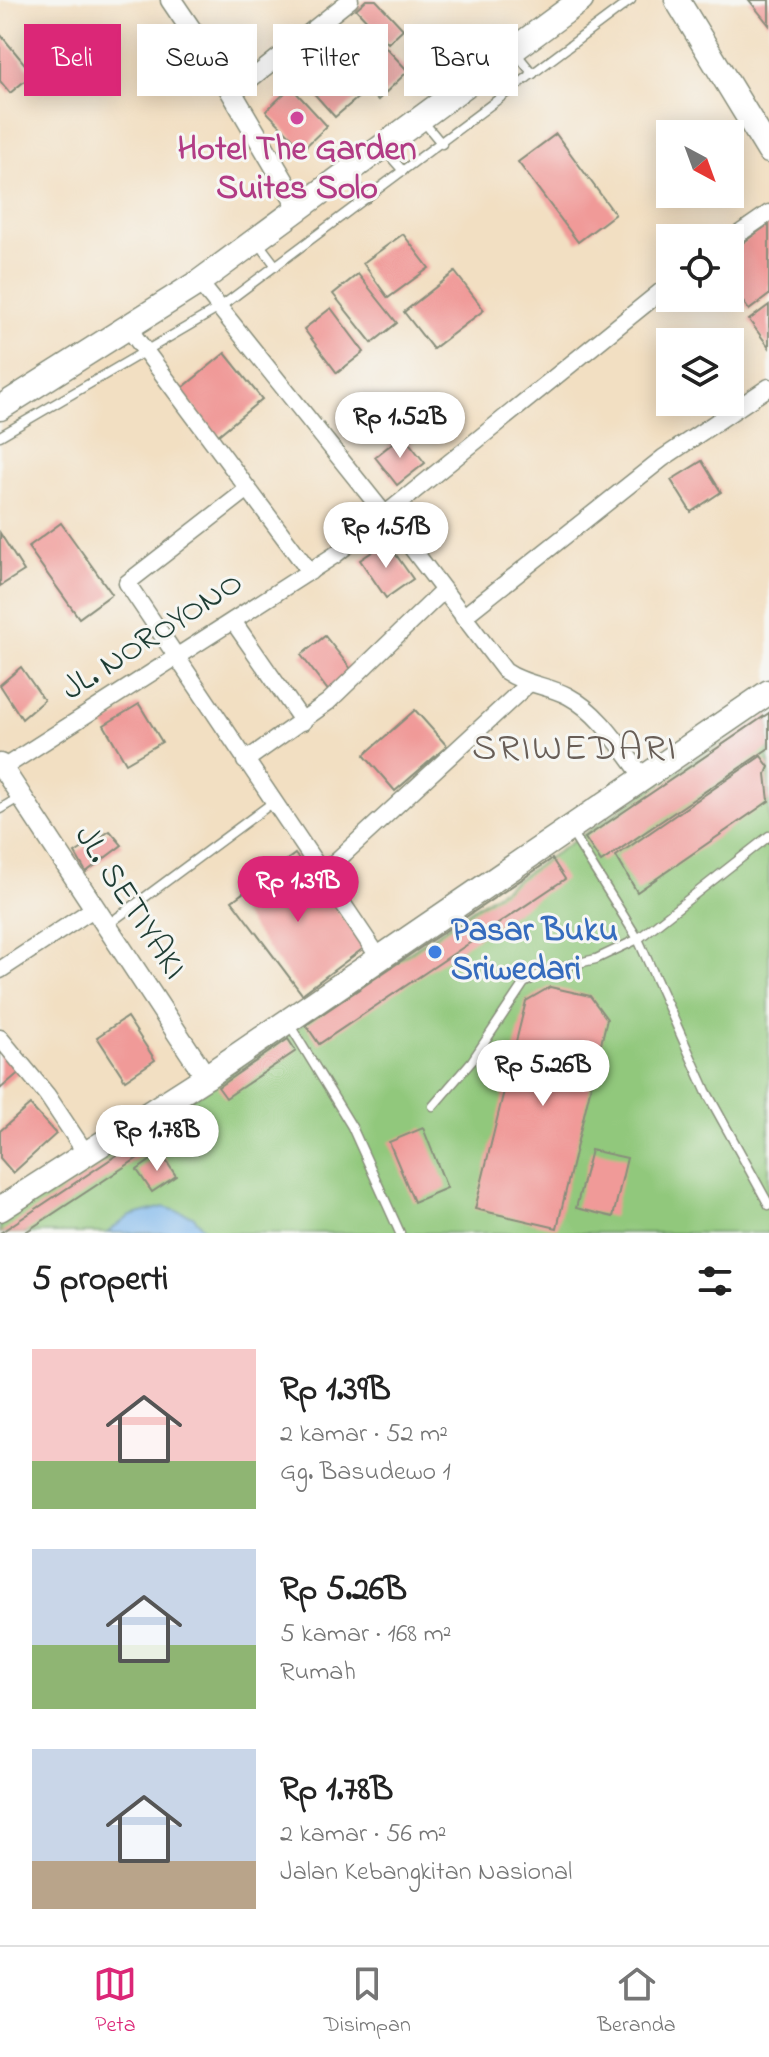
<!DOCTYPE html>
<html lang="id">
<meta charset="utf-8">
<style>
:root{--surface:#fff;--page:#f2f2f2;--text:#222;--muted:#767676;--line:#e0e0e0;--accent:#db2777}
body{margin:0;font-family:"Indie Flower",sans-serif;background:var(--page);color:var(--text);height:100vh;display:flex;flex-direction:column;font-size:30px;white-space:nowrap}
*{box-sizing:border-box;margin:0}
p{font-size:26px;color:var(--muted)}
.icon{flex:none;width:44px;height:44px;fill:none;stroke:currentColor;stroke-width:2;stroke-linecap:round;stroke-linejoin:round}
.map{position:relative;height:1233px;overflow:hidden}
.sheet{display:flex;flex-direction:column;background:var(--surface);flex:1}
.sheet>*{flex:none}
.hud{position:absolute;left:24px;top:24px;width:722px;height:72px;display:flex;gap:16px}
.needle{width:52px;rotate:139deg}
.buttons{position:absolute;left:656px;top:120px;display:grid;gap:16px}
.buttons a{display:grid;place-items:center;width:88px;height:88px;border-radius:0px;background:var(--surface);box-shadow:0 4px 20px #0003;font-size:40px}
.price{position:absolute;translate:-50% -68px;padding:0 18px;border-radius:28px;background:#fff;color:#222;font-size:26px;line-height:52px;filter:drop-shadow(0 2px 4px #0008)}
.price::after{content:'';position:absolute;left:50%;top:48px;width:24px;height:18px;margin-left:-12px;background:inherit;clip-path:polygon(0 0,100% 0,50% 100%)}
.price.current{background:var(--accent);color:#fff}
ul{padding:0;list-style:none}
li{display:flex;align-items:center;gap:24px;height:200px;padding:0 32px}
li span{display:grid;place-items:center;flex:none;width:224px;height:160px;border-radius:0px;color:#555}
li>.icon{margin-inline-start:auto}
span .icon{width:96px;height:96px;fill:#fffc;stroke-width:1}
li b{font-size:34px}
h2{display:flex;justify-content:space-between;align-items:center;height:96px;padding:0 32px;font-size:34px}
.chip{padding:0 28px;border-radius:0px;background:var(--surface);box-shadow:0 4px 20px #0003;font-size:28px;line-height:72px}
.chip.current{background:var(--accent);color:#fff}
.tab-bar{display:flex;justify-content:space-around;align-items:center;height:112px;border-top:2px solid var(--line);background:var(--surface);font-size:22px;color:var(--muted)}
.tab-bar a{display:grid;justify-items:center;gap:4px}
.tab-bar .current{color:var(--accent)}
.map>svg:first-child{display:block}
.green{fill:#91c87b;stroke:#588258;stroke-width:2}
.water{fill:#7bb6ec;stroke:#4d7a90;stroke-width:2}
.building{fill:#f09a98}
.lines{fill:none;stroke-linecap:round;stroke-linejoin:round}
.service-casing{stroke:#888e7b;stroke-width:11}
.minor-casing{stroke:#888e7b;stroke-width:19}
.tertiary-casing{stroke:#888e7b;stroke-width:23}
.secondary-casing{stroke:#888e7b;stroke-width:27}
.service{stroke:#fff;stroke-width:8}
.minor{stroke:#fff;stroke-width:16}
.tertiary{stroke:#fff;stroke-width:20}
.secondary{stroke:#fff;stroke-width:24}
.hotel-dot{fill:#d1479c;stroke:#f6f6f2;stroke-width:3}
.shop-dot{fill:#3f7fe0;stroke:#f6f6f2;stroke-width:3}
.labels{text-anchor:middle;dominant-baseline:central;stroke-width:6;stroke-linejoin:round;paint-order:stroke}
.hotel-label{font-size:34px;font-weight:bold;fill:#b23c85;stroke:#f6f6f2}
.street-label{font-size:34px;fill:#1f3d34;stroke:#f6f6f2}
.shop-label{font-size:34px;font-weight:bold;fill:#366cbe;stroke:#f6f6f2;text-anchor:start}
.quarter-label{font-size:38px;letter-spacing:2px;fill:#685e57;stroke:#f6f6f2}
</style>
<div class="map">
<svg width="769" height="1233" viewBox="0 0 769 1233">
<rect width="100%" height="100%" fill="#f6f6f2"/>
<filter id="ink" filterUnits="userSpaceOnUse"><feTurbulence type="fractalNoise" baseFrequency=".0125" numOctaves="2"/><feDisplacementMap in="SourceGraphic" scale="16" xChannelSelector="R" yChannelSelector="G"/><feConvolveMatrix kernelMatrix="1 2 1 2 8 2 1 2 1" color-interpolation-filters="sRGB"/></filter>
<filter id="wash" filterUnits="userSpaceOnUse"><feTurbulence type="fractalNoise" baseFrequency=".006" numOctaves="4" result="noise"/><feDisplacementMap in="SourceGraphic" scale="32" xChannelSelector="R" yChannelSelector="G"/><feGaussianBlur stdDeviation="1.8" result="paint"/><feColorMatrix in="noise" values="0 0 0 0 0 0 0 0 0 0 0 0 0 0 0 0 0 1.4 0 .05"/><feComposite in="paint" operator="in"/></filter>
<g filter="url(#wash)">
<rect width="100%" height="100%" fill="#f2dfc2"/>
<path class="green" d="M769,709V1233H0V1221L184,1104Z"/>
<path class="water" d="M164,1207L193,1216L208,1233H107L130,1216Z"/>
<g id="blocks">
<g class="building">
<path d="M366,0H376L403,29L388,43L356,9Z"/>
<path d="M749,0H769V25Z"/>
<path d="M0,34L33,74L10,93L0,81Z"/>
<path d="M374,35L408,71L378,100L344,64Z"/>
<path d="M335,67L360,96L335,117L310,89Z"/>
<path d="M291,87L327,126L303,149L266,111Z"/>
<path d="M556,134L615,214L578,242L518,162Z"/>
<path d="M769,224V295L749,310L730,284V252Z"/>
<path d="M403,234L429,268L388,298L363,263Z"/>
<path d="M455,272L484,310L433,349L404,312Z"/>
<path d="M358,274L397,323L372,343L333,294Z"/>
<path d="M769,305V347L749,320Z"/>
<path d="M331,308L364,352L337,373L304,329Z"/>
<path d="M225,353L262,399L217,436L180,390Z"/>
<path d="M403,435L425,463L397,485L375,457Z"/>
<path d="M702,461L721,492L691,512L671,480Z"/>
<path d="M61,523L112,594L79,618L28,547Z"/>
<path d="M0,533L24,571L0,586Z"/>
<path d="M387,542L413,579L386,598L360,560Z"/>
<path d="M325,636L355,674L330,693L301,655Z"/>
<path d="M21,667L44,700L22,719L0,685Z"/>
<path d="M139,704L162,742L126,763L104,725Z"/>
<path d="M415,710L447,746L395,791L364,755Z"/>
<path d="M769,713V748L601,862L585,838Z"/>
<path d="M761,756L769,767L766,774L769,801L637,892L616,856Z"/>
<path d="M110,831L122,845L86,872L75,853Z"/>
<path d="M295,854L365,947L302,994L232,901Z"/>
<path d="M552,859L565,879L319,1044L306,1025Z"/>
<path d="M550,987L590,996L607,1019L557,1228L475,1209L526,1001Z"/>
<path d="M127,1017L155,1060L125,1080L97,1037Z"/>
<path d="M288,1039L296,1051L226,1098L218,1087Z"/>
<path d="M5,1049L22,1070L0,1089V1053Z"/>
<path d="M30,1105L56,1134L13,1173L0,1158V1131Z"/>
<path d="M189,1107L197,1119L24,1233H0Z"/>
<path d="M423,1128L447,1188L414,1202L389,1142Z"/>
<path d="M591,1150L627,1158L613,1217L576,1208Z"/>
<path d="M161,1153L176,1176L152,1192L137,1170Z"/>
</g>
</g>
</g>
<g filter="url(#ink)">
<use href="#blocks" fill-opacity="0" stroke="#888e7b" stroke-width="2"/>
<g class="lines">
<defs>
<g id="service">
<path d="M516,53L533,74"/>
<path d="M422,120L442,144"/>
<path d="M383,148L403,171"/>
<path d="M348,173L367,198"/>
<path d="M257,241L276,266"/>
<path d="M0,436L219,308L631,0"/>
<path d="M0,809L20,797"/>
<path d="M570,830L638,939L706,1091L769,1205"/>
<path d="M106,926L272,803"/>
<path d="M288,1022L352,1127L400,1233"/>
<path d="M433,1106L472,1061L524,983L548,970L596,959L638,939L769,836"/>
</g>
<g id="minor">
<path d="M232,94L350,0"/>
<path d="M730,240L769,213"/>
<path d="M199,282L386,516"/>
<path d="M129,329L310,572"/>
<path d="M248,489L127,583L380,959"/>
<path d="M386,514L505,671C525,685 547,685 568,696C600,713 622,750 644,778"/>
<path d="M463,617L663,458L769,387"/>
<path d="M233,621L303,722"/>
<path d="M245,761L328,702L443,591"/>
<path d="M3,768L335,555L670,284"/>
<path d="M321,875L528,684"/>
<path d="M0,970L93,909"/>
<path d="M0,1038L47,1095L85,1152"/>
</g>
<g id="tertiary">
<path d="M171,0L219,71L299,207"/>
<path d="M0,764L206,1077"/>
</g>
<g id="secondary">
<path d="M677,0L769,151"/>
<path d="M0,408L199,282L581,0"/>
<path d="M0,1209L206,1077L769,692"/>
</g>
</defs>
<use href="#service" class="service-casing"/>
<use href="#minor" class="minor-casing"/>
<use href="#tertiary" class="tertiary-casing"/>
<use href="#secondary" class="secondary-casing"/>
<use href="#service" class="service"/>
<use href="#minor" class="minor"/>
<use href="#tertiary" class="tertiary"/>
<use href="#secondary" class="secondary"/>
</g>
</g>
<circle class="hotel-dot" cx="297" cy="118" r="8"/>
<circle class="shop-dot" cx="435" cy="952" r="8"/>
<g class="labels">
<g class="hotel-label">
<text x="297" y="151">Hotel The Garden<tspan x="297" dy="39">Suites Solo</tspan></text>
</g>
<g class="street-label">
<text transform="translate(153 637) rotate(-33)">JL. NOROYONO</text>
<text transform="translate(129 903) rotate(57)">JL. SETIYAKI</text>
</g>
<g class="shop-label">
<text x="451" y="932">Pasar Buku<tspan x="451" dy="39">Sriwedari</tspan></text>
</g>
<g class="quarter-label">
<text x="575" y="750">SRIWEDARI</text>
</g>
</g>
</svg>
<div class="buttons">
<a><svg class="needle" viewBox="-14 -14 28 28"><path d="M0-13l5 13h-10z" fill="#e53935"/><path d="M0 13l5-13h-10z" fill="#767676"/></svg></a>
<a><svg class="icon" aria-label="locate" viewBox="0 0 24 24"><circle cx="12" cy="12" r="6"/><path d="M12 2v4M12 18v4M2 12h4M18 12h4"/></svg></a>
<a><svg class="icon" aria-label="layers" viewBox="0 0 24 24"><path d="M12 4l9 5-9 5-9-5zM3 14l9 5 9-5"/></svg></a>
</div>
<b class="price" style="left:400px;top:460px">Rp 1.52B</b>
<b class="price" style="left:386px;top:570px">Rp 1.51B</b>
<b class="price current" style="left:298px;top:924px">Rp 1.39B</b>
<b class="price" style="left:543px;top:1108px">Rp 5.26B</b>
<b class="price" style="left:157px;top:1173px">Rp 1.78B</b>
<div class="hud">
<a class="chip current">Beli</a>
<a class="chip">Sewa</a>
<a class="chip">Filter</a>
<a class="chip">Baru</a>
</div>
</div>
<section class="sheet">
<h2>5 properti<svg class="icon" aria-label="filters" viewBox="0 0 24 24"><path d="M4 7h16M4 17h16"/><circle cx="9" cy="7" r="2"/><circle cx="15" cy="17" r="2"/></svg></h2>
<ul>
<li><span style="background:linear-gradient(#f6c9c9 70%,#8fb573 0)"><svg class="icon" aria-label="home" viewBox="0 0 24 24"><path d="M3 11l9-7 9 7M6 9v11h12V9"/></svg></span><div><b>Rp 1.39B</b><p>2 kamar · 52 m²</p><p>Gg. Basudewo 1</p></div></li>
<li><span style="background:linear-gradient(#c9d6e8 60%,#8fb573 0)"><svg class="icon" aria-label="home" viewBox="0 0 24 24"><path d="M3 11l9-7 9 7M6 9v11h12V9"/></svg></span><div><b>Rp 5.26B</b><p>5 kamar · 168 m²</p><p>Rumah</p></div></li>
<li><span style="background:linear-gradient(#c9d6e8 70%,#b9a48a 0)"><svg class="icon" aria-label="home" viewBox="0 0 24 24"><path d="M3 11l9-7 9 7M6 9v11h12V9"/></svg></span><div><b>Rp 1.78B</b><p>2 kamar · 56 m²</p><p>Jalan Kebangkitan Nasional</p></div></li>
</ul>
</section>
<nav class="tab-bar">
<a class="current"><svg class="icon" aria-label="map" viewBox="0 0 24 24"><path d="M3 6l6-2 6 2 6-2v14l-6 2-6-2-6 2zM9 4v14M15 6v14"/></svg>Peta</a>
<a><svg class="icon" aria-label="saved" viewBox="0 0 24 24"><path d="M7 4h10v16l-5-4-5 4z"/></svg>Disimpan</a>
<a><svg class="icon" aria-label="home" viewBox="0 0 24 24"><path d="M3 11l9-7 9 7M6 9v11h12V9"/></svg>Beranda</a>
</nav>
